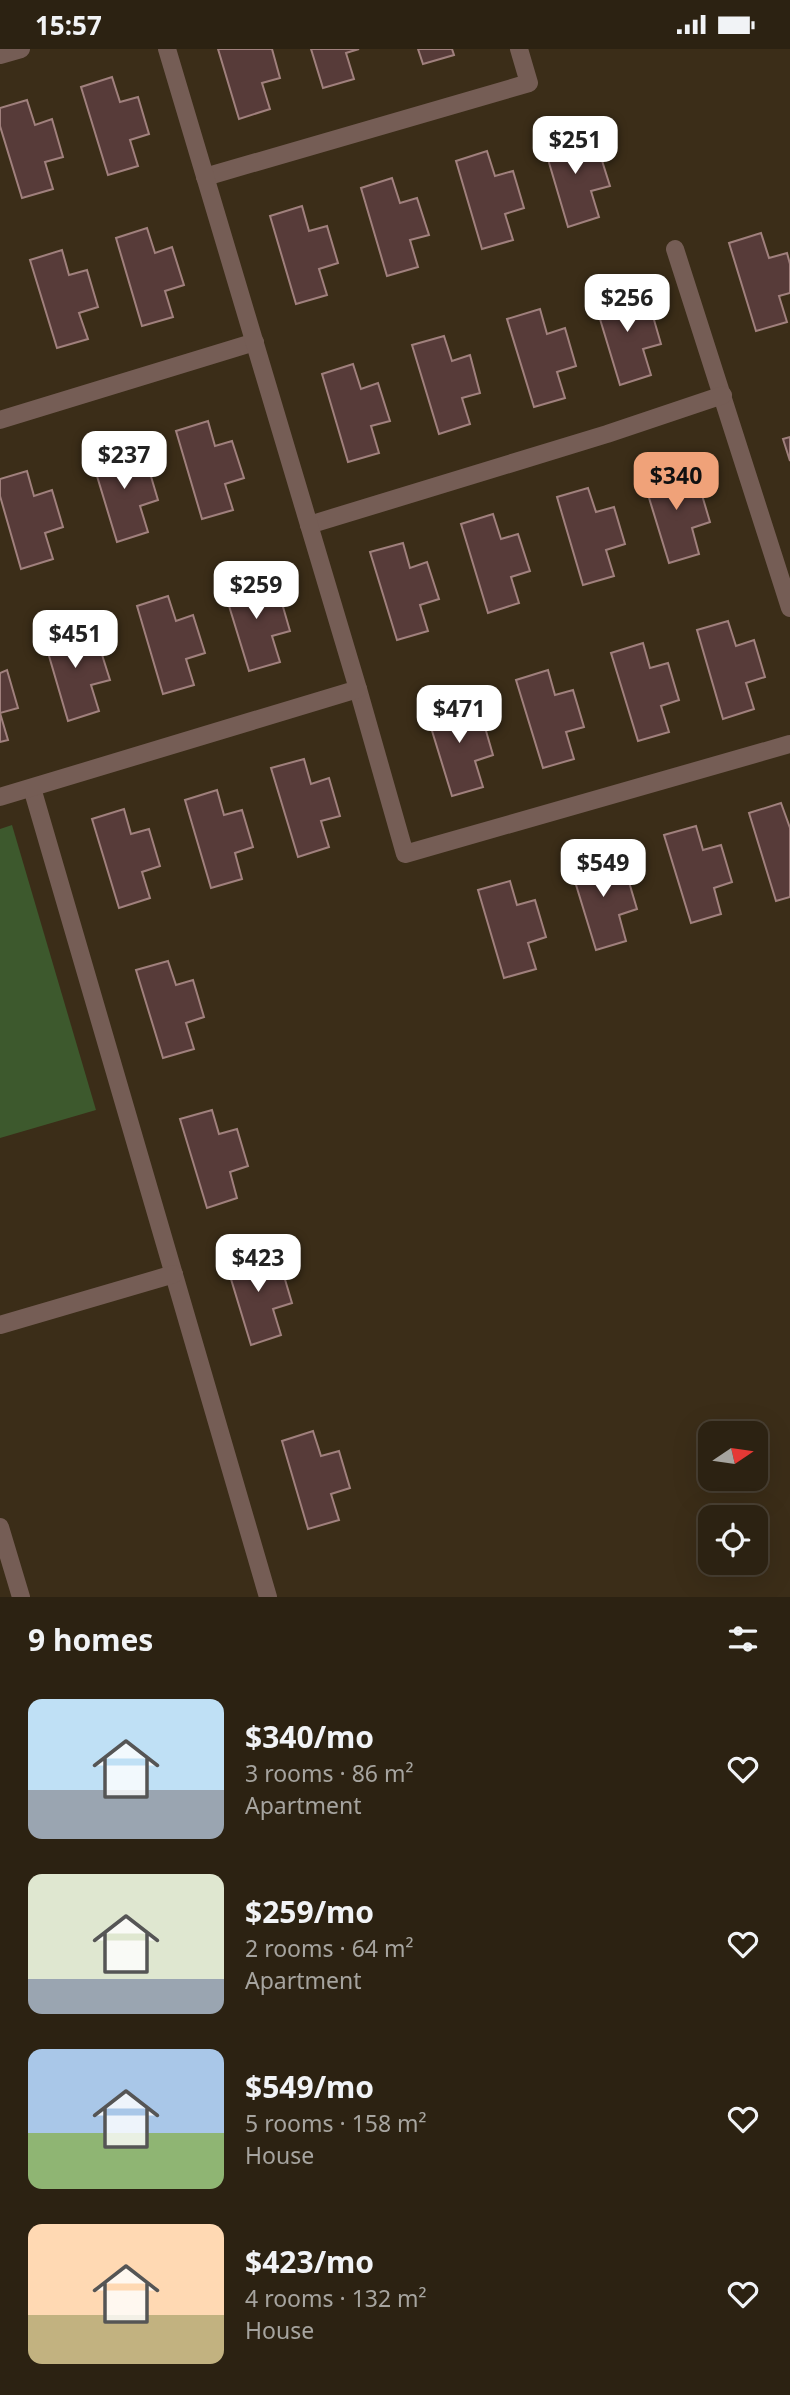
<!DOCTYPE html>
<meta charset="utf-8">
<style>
:root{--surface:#2c2212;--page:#342a1b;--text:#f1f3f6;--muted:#a6a49f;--line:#483f32;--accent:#f0a279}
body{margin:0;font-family:"Noto Sans",sans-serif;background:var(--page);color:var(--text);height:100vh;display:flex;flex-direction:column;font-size:26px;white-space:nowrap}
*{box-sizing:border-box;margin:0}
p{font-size:23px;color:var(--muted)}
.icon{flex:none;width:38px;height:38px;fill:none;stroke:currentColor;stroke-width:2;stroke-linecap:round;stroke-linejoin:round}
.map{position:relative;height:1548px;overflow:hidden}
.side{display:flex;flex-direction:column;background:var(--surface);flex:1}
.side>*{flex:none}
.needle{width:46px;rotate:77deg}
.fabs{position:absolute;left:698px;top:1372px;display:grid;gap:14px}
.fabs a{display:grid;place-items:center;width:70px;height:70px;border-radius:14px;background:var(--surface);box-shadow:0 7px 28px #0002,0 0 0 2px var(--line);font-size:35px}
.price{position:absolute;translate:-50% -60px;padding:0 16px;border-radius:14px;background:#fff;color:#222;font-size:23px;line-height:46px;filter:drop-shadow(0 2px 4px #0008)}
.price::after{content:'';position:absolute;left:50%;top:42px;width:21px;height:16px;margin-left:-10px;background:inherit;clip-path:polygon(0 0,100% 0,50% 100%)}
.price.active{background:var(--accent);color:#111}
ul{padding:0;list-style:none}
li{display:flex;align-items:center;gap:21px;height:175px;padding:0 28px}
li span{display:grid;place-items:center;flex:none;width:196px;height:140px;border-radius:14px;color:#555}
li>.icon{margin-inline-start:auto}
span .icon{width:84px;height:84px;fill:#fffc;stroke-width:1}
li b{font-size:30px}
h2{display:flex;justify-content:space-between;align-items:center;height:84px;padding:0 28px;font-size:30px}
.status{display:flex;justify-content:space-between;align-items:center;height:49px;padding:0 35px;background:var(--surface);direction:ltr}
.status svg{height:19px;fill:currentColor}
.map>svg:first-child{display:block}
.green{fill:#3d592d}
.building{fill:#573b39;stroke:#a0807d;stroke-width:2}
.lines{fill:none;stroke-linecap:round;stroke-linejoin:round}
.minor{stroke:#755d55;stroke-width:18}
</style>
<div class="status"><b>15:57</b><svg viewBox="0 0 49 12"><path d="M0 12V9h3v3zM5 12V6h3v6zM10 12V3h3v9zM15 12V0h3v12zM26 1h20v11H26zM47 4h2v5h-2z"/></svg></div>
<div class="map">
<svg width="790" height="1548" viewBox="0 0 790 1548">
<rect width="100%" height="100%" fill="#3b2d18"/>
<path class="green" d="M12,776L96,1061L0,1089V780Z"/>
<g class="building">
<path d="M218,0H272L280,29L262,34L270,60L239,70Z"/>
<path d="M311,0H359L346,4L354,30L323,39Z"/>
<path d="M418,0H452L454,6L423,15Z"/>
<path d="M112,28L120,53L138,48L149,85L130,91L138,117L108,126L81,38Z"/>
<path d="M27,51L35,76L52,70L63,108L45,113L53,140L22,149L0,77V59Z"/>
<path d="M573,80L581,105L598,99L610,137L591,142L599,168L568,178L542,90Z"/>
<path d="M487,102L495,127L513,122L524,159L505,165L513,191L482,200L456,112Z"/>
<path d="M392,129L400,154L417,149L429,186L410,191L418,218L387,227L361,139Z"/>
<path d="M302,157L309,182L327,177L338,214L319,220L327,246L296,255L270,167Z"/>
<path d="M147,179L155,204L172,198L184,236L165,242L173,268L142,277L116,189Z"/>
<path d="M761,184L769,209L787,204L790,215V244L779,247L787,273L756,282L729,194Z"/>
<path d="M62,201L69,226L87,221L98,258L79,264L88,290L57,299L30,211Z"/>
<path d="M625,238L632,263L650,257L661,295L643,300L651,326L620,336L593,247Z"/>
<path d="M540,260L547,285L565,279L576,317L557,323L565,349L534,358L507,270Z"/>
<path d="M444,287L452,312L470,306L480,344L462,349L470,375L439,385L412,296Z"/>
<path d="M353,315L361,340L378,334L390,372L371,377L379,404L348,413L322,325Z"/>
<path d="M208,372L215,397L232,392L244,429L225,435L233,461L202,470L176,382Z"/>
<path d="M790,388V412L783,390Z"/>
<path d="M122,395L129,419L147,414L158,451L140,457L148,483L117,493L90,404Z"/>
<path d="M674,416L681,441L699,436L710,473L692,479L699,505L669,514L642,426Z"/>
<path d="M27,422L34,447L52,441L63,478L45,484L53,510L21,520L0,447V430Z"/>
<path d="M588,439L596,463L614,458L625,495L606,501L614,527L583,536L557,448Z"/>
<path d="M493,465L501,490L518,485L530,522L511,528L519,554L488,564L461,475Z"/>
<path d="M403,494L410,519L427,513L439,550L420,556L428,582L397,591L370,503Z"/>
<path d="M254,525L262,549L279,544L290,582L272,587L280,613L249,622L222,534Z"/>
<path d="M168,547L176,572L193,566L205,604L186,610L194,636L163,645L137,557Z"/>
<path d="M728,572L736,597L754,591L765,628L746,634L754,660L723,670L697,581Z"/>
<path d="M73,574L81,599L98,593L110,631L91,636L99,662L68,672L42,583Z"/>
<path d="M643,594L650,619L668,614L679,651L661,657L669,683L638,692L611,604Z"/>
<path d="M7,621L18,659L0,664V624Z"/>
<path d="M548,621L555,646L573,641L584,678L566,683L574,710L543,719L516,631Z"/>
<path d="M457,649L464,674L482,668L493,706L475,712L483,738L452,747L425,659Z"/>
<path d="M0,664L8,691L0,693Z"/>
<path d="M304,710L311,735L329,729L340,767L321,772L329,798L298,808L271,719Z"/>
<path d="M217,741L224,766L242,761L253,798L235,804L242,830L211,839L185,751Z"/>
<path d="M781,754L790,779V848L776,852L749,764Z"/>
<path d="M124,760L131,785L149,780L160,817L142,823L150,849L119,859L92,770Z"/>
<path d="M696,777L703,801L721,796L732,833L714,839L721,865L691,874L664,786Z"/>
<path d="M601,803L608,828L626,823L637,860L619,866L626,892L596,901L569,813Z"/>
<path d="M510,832L517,856L535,851L546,888L528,894L536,920L504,929L478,841Z"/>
<path d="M168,912L176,936L193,931L204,968L186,974L194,1000L163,1009L136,921Z"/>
<path d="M212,1061L219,1085L237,1080L248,1117L230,1123L237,1149L207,1159L180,1070Z"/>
<path d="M255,1197L263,1222L281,1217L292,1254L273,1260L281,1286L251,1296L224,1207Z"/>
<path d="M313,1382L321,1407L339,1402L350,1439L331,1445L339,1471L308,1480L282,1392Z"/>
</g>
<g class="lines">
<g class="minor">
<path d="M0,6L21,0"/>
<path d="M205,128L529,34L519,0"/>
<path d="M675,200L790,559"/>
<path d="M0,371L255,293"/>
<path d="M309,476L607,385L723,346"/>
<path d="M358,640L405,805L790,695"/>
<path d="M32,739L268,1548"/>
<path d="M0,748L358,640L167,0"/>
<path d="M0,1276L174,1225"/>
<path d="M0,1478L21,1548"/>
</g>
</g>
</svg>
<div class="fabs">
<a><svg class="needle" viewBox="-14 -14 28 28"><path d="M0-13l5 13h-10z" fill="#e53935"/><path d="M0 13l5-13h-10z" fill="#a6a49f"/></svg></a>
<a><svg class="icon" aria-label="locate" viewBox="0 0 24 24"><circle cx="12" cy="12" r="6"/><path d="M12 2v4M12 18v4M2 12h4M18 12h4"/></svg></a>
</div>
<b class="price" style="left:575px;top:127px">$251</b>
<b class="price" style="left:627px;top:285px">$256</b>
<b class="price" style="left:124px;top:442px">$237</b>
<b class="price active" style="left:676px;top:463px">$340</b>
<b class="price" style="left:256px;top:572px">$259</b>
<b class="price" style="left:75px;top:621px">$451</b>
<b class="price" style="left:459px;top:696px">$471</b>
<b class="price" style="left:603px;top:850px">$549</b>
<b class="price" style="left:258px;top:1245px">$423</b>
</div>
<section class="side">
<h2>9 homes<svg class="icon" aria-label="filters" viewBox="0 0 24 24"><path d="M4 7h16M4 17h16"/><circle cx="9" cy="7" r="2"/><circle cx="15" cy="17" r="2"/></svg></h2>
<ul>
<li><span style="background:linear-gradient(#bfe0f5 65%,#9aa5b1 0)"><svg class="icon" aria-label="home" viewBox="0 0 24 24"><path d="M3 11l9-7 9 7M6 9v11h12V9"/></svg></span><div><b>$340/mo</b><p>3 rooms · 86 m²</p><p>Apartment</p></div><svg class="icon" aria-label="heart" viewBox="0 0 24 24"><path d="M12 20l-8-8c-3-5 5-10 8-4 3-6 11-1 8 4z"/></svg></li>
<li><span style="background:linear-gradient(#dfe7d0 75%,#9aa5b1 0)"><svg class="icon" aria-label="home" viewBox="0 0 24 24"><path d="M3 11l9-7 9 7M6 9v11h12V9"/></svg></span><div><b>$259/mo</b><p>2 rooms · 64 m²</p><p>Apartment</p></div><svg class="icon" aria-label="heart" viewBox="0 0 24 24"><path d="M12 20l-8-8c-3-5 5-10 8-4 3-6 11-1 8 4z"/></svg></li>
<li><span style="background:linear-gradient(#a9c7e8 60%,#8fb573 0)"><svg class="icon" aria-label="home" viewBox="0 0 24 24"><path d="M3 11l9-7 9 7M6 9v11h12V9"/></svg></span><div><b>$549/mo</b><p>5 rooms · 158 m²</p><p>House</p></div><svg class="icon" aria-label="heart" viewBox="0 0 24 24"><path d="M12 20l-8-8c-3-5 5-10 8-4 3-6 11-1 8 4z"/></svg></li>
<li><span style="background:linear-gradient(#ffd9b3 65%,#c2b280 0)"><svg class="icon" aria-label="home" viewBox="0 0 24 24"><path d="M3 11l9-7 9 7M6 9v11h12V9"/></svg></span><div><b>$423/mo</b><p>4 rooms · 132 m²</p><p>House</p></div><svg class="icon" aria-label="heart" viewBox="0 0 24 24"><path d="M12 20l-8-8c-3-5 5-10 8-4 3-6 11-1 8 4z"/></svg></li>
</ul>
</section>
